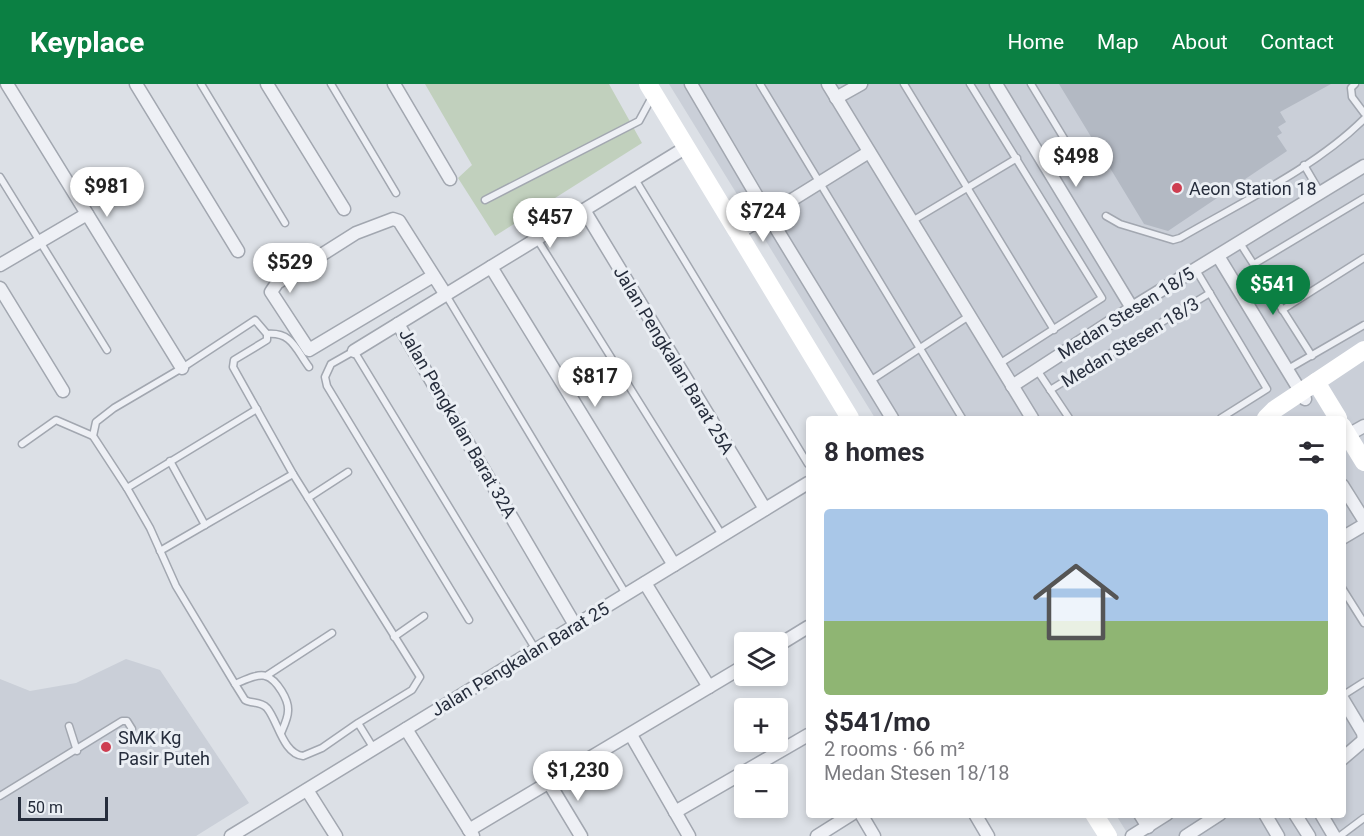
<!DOCTYPE html>
<meta charset="utf-8">
<style>
:root{--surface:#fff;--page:#f2f2f3;--text:#2b2b33;--muted:#7c7c81;--line:#e1e1e2;--accent:#0b8043}
body{margin:0;font-family:Roboto,sans-serif;background:var(--page);color:var(--text);height:100vh;display:flex;flex-direction:column;font-size:22px;white-space:nowrap}
*{box-sizing:border-box;margin:0}
p{font-size:20px;color:var(--muted)}
.icon{flex:none;width:33px;height:33px;fill:none;stroke:currentColor;stroke-width:2;stroke-linecap:round;stroke-linejoin:round}
.map{position:relative;flex:1;overflow:hidden}
.panel{position:absolute;left:806px;top:332px;width:540px;height:402px;display:flex;flex-direction:column;background:var(--surface);border-radius:6px;box-shadow:0 3px 9px #0003}
.panel>*{flex:none}
.fabs{position:absolute;left:734px;top:548px;display:grid;gap:12px}
.fabs a{display:grid;place-items:center;width:54px;height:54px;border-radius:6px;background:var(--surface);box-shadow:0 3px 9px #0003;font-size:30px}
.scale{position:absolute;left:18px;bottom:15px;width:90px;box-sizing:border-box;padding-left:6px;border:3px solid #262d3c;border-top:0;font-size:16px;line-height:21px;white-space:nowrap;color:#262d3c;-webkit-text-stroke:4px #ebeff4;paint-order:stroke}
.price{position:absolute;translate:-50% -51px;padding:0 14px;border-radius:21px;background:#fff;color:#222;font-size:20px;line-height:39px;filter:drop-shadow(0 2px 3px #0008)}
.price::after{content:'';position:absolute;left:50%;top:36px;width:18px;height:14px;margin-left:-9px;background:inherit;clip-path:polygon(0 0,100% 0,50% 100%)}
.price.current{background:var(--accent);color:#fff}
ul{padding:0;list-style:none}
li{display:grid;align-content:center;gap:12px;height:318px;padding:0 18px}
li+li{border-top:2px solid var(--line)}
li span{display:grid;place-items:center;height:186px;border-radius:6px;color:#555}
li>.icon{margin-inline-start:auto}
span .icon{width:108px;height:108px;fill:#fffc;stroke-width:1}
li b{font-size:26px}
h2{display:flex;justify-content:space-between;align-items:center;height:72px;padding:0 18px;font-size:26px}
header{display:flex;align-items:center;gap:36px;box-sizing:border-box;height:84px;padding:0 30px;background:var(--accent);color:#fff}
header strong{font-size:28px}
nav{display:flex;gap:33px;margin-inline-start:auto;font-size:21px}
.map>svg:first-child{display:block}
.built{fill:#cacfd8}
.green{fill:#c1d0bd}
.building{fill:#b3b9c3}
.lines{fill:none;stroke-linecap:round;stroke-linejoin:round}
.lane-casing{stroke:#a2a7b0;stroke-width:9}
.street-casing{stroke:#a2a7b0;stroke-width:15}
.lane{stroke:#eef0f5;stroke-width:6}
.street{stroke:#eef0f5;stroke-width:12}
.secondary{stroke:#fff;stroke-width:18}
.poi-dot{fill:#ce3e51;stroke:#ebeff4;stroke-width:2}
.labels{text-anchor:middle;dominant-baseline:central;stroke-width:6;stroke-linejoin:round;paint-order:stroke}
.poi-label{font-size:18px;fill:#262d3c;stroke:#ebeff4;text-anchor:start}
.street-label{font-size:18px;fill:#262d3c;stroke:#ebeff4}
</style>
<header>
<strong>Keyplace</strong>
<nav><a>Home</a><a>Map</a><a>About</a><a>Contact</a></nav>
</header>
<div class="map">
<svg width="1364" height="752" viewBox="0 0 1364 752">
<rect width="100%" height="100%" fill="#dce0e6"/>
<g class="built">
<path d="M669,0H1364V752H1129L1116,731L1342,730V334H875Z"/>
<path d="M126,575L160,586L249,719L196,752H0V595L30,607L76,599Z"/>
</g>
<path class="green" d="M425,0H609L642,59L495,152L458,94L472,81Z"/>
<path class="building" d="M1059,0H1331L1280,28L1286,38L1278,43L1282,49L1277,52L1287,67L1168,147L1144,140Z"/>
<g class="lines">
<defs>
<g id="lane">
<path d="M201,0L285,139"/>
<path d="M331,0L396,109"/>
<path d="M760,0L962,334"/>
<path d="M904,0L1054,246"/>
<path d="M970,0L1102,214L999,280"/>
<path d="M1031,0L1068,61"/>
<path d="M1355,0L1351,4L1352,13L1364,29"/>
<path d="M1304,81L1321,110"/>
<path d="M0,93L107,266"/>
<path d="M635,95L808,380"/>
<path d="M485,116L639,37L652,13"/>
<path d="M1106,132L1120,140L1173,156L1180,154C1240,119 1315,84 1364,35"/>
<path d="M912,137L1017,74"/>
<path d="M537,155L722,451"/>
<path d="M1240,159L1312,272"/>
<path d="M1254,180L1364,114"/>
<path d="M1196,186L1267,305L1221,334"/>
<path d="M446,211L626,510"/>
<path d="M1282,226L1364,174"/>
<path d="M267,250C292,248 295,264 309,283"/>
<path d="M1288,285L1364,241"/>
<path d="M1037,286L1069,334"/>
<path d="M870,297L969,232"/>
<path d="M1050,306L1210,209"/>
<path d="M22,360L56,336L93,352"/>
<path d="M170,377L205,441"/>
<path d="M127,404L257,325"/>
<path d="M308,414L348,388"/>
<path d="M160,467L293,390"/>
<path d="M1342,504L1364,539"/>
<path d="M469,536L327,302L325,293L331,280L354,267L536,566"/>
<path d="M394,553L424,532"/>
<path d="M266,592L332,549"/>
<path d="M235,600C243,597 257,589 266,592C277,596 289,616 288,627C288,634 284,642 281,649"/>
<path d="M1342,612L1364,598"/>
<path d="M358,639L322,664L303,672C283,670 278,637 267,624C260,617 252,620 245,616L235,600L176,502L150,444L127,404L93,352L96,338L114,324L182,284L255,236L267,250V256L234,276L233,283L293,390L420,593L412,606L358,639L374,665"/>
<path d="M69,642L77,667"/>
<path d="M0,712L122,637H127L132,645"/>
<path d="M1340,752L1364,734"/>
</g>
<g id="street">
<path d="M7,0L182,284"/>
<path d="M136,0L238,167"/>
<path d="M267,0L344,125"/>
<path d="M394,0L450,95"/>
<path d="M691,0L768,131L892,334"/>
<path d="M828,0L1032,334"/>
<path d="M996,0L1132,224"/>
<path d="M836,14L861,0"/>
<path d="M584,126L765,425"/>
<path d="M737,150L869,68"/>
<path d="M1218,172L1305,315"/>
<path d="M0,181L87,130"/>
<path d="M491,183L674,481"/>
<path d="M433,192L309,266L271,208L277,199L356,149L393,135L399,137L446,211"/>
<path d="M0,204L63,307"/>
<path d="M398,240L575,541"/>
<path d="M354,267L685,64"/>
<path d="M1012,302L1132,224L1364,82"/>
<path d="M1348,351L1364,342"/>
<path d="M1342,401L1364,436"/>
<path d="M1342,454L1364,441"/>
<path d="M645,499L709,603"/>
<path d="M777,562L808,543"/>
<path d="M1342,614L1363,649L1364,656"/>
<path d="M406,645L473,752"/>
<path d="M631,651L689,752"/>
<path d="M1342,675L1364,656"/>
<path d="M549,699L581,752"/>
<path d="M307,706L336,752"/>
<path d="M675,728L808,651"/>
<path d="M861,730L874,752"/>
<path d="M975,730L988,752"/>
<path d="M1140,730L1148,743"/>
<path d="M1265,730L1278,752"/>
<path d="M1295,730L1309,752"/>
<path d="M1321,730L1334,752"/>
<path d="M469,746L744,582"/>
<path d="M231,752L808,399"/>
<path d="M817,752L852,730"/>
<path d="M1132,752L1167,730"/>
<path d="M1186,752L1220,730"/>
</g>
</defs>
<use href="#lane" class="lane-casing"/>
<use href="#street" class="street-casing"/>
<use href="#lane" class="lane"/>
<use href="#street" class="street"/>
<g class="secondary">
<path d="M648,0L850,334"/>
<path d="M1316,298L1338,334"/>
<path d="M1266,334L1274,326L1364,266"/>
<path d="M1342,342L1364,378"/>
<path d="M1094,730L1108,752"/>
</g>
</g>
<g class="poi-dot">
<circle cx="1177" cy="104" r="6"/>
<circle cx="106" cy="663" r="6"/>
</g>
<g class="labels">
<g class="poi-label">
<text x="1189" y="104">Aeon Station 18</text>
<text x="118" y="653">SMK Kg<tspan x="118" dy="21">Pasir Puteh</tspan></text>
</g>
<g class="street-label">
<text transform="translate(1126 229) rotate(-32)">Medan Stesen 18/5</text>
<text transform="translate(1130 258) rotate(-31)">Medan Stesen 18/3</text>
<text transform="translate(674 276) rotate(59)">Jalan Pengkalan Barat 25A</text>
<text transform="translate(458 339) rotate(60)">Jalan Pengkalan Barat 32A</text>
<text transform="translate(520 575) rotate(-31)">Jalan Pengkalan Barat 25</text>
</g>
</g>
</svg>
<div class="fabs">
<a><svg class="icon" aria-label="layers" viewBox="0 0 24 24"><path d="M12 4l9 5-9 5-9-5zM3 14l9 5 9-5"/></svg></a>
<a>+</a>
<a>−</a>
</div>
<div class="scale">50 m</div>
<b class="price" style="left:1076px;top:104px">$498</b>
<b class="price" style="left:107px;top:134px">$981</b>
<b class="price" style="left:763px;top:159px">$724</b>
<b class="price" style="left:550px;top:165px">$457</b>
<b class="price" style="left:290px;top:210px">$529</b>
<b class="price current" style="left:1273px;top:232px">$541</b>
<b class="price" style="left:595px;top:324px">$817</b>
<b class="price" style="left:578px;top:718px">$1,230</b>
<section class="panel">
<h2>8 homes<svg class="icon" aria-label="filters" viewBox="0 0 24 24"><path d="M4 7h16M4 17h16"/><circle cx="9" cy="7" r="2"/><circle cx="15" cy="17" r="2"/></svg></h2>
<ul>
<li><span style="background:linear-gradient(#a9c7e8 60%,#8fb573 0)"><svg class="icon" aria-label="home" viewBox="0 0 24 24"><path d="M3 11l9-7 9 7M6 9v11h12V9"/></svg></span><div><b>$541/mo</b><p>2 rooms · 66 m²</p><p>Medan Stesen 18/18</p></div></li>
</ul>
</section>
</div>
